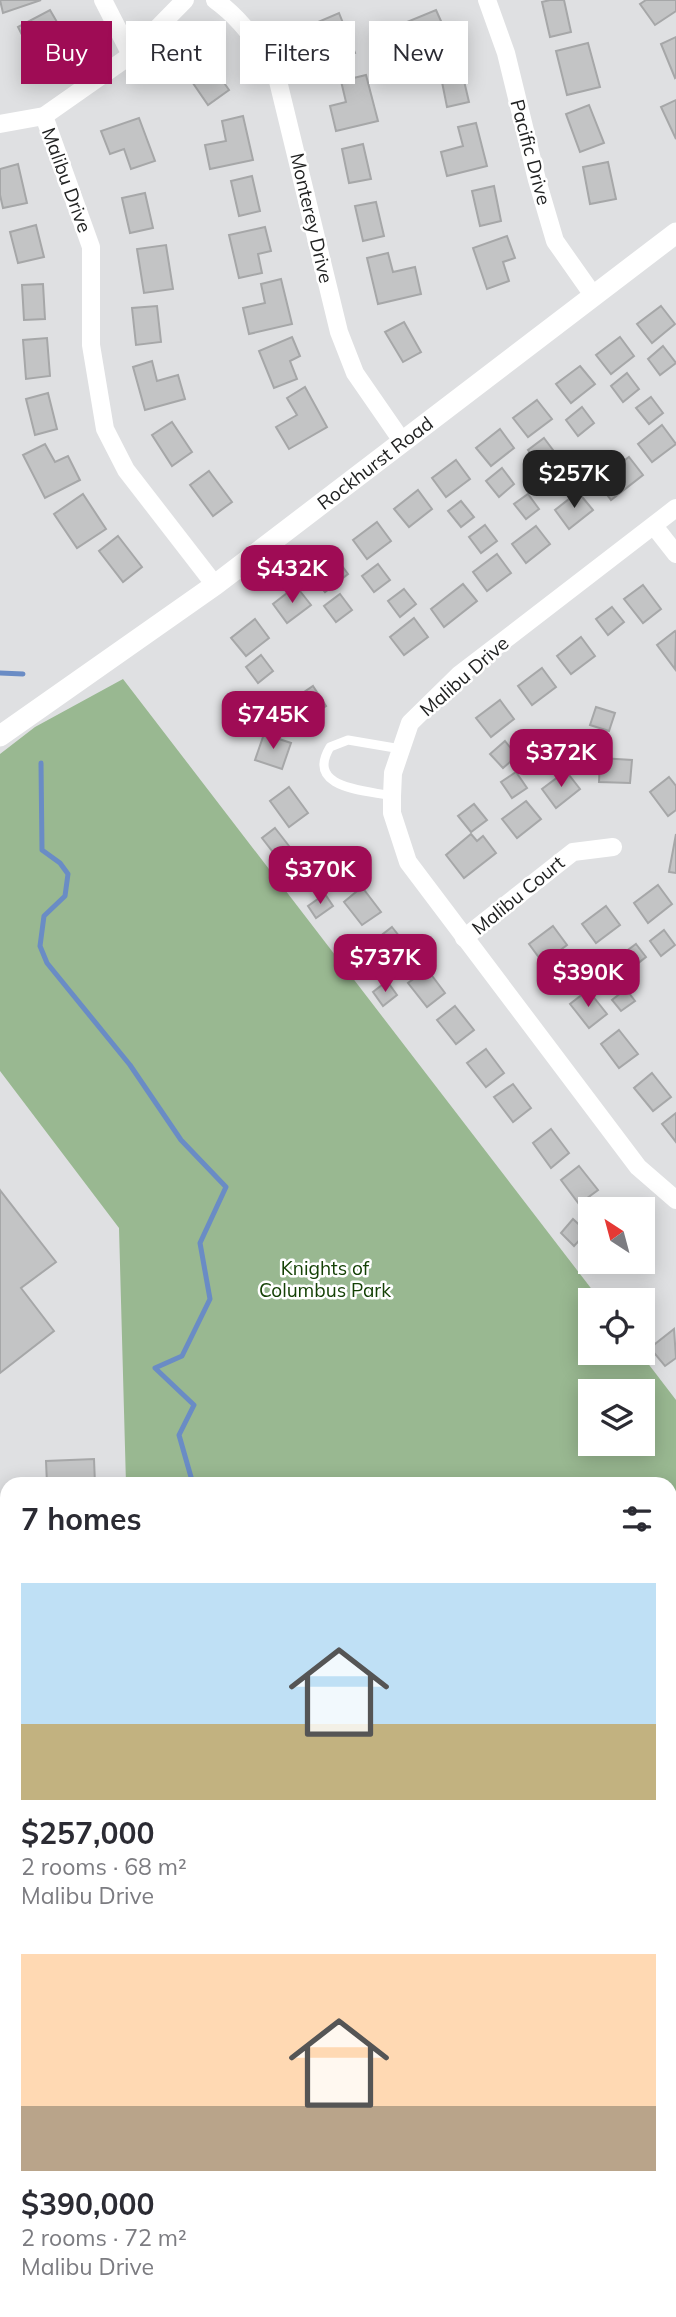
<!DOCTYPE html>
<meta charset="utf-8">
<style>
:root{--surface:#fff;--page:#f2f2f3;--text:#2b2b33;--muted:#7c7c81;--accent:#9f0c55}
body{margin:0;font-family:Mulish,sans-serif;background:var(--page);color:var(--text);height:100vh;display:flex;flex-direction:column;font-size:26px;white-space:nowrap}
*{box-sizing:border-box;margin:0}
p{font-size:23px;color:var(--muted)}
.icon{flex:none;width:38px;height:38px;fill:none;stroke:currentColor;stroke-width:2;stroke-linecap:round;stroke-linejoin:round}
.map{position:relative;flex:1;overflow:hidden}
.panel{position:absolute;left:0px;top:1477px;width:677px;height:840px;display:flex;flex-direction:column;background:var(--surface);border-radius:21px 21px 0 0;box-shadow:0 4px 18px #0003}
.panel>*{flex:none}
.top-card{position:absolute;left:21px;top:21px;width:635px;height:63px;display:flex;gap:14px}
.needle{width:46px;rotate:324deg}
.tools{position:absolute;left:578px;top:1197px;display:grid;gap:14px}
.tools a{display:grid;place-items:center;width:77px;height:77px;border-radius:0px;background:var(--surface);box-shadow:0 4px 18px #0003;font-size:35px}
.price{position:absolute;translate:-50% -60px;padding:0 16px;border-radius:14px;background:var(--accent);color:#fff;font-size:23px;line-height:46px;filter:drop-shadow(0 2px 4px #0008)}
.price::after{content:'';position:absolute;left:50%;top:42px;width:21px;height:16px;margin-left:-10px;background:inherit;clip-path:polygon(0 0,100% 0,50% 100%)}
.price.active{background:#222;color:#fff}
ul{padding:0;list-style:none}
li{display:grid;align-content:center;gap:14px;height:371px;padding:0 21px}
li span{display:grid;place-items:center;height:217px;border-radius:0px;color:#555}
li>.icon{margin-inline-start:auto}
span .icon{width:126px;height:126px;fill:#fffc;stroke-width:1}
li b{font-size:30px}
h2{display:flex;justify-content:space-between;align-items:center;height:84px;padding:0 21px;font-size:30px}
.pill{padding:0 24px;border-radius:0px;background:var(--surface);box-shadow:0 4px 18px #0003;font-size:24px;line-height:63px}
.pill.active{background:var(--accent);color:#fff}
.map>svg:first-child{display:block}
.green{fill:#99b891;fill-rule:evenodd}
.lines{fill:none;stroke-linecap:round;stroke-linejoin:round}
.stream{stroke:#6a8cc5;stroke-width:5}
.building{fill:#c3c4c5;stroke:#a6a7a8;stroke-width:2}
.service{stroke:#fff;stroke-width:9}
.minor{stroke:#fff;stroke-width:18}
.tertiary{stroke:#fff;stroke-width:21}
.primary{stroke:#fff;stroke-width:26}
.labels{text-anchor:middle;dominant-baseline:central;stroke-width:5;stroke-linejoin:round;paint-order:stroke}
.street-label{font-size:19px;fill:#212222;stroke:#fff}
.park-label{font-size:19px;fill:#144105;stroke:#fff}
</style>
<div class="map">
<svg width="676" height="2317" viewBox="0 0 676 2317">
<rect width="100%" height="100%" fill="#dfe0e2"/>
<path class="green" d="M123,679L600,1300H590V1353H640L676,1400V1674L670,1679V1484H126L119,1228L0,1071V754L35,727ZM590,1391H642V1444H590Z"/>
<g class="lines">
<g class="stream">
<path d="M0,673L23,674"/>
<path d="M41,763L42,850L60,863L68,874L65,896L44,916L40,946L47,963L130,1065L181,1140L226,1187L200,1243L210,1299L182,1356L155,1368L194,1405L179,1435L193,1484"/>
<path d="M670,1578L676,1571"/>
</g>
</g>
<g class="building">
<path d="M0,0H41L3,13Z"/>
<path d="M550,0H564L571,32L550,37L542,2Z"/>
<path d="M646,0H676V11L655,25L640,4Z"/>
<path d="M50,10L61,29L50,35L59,51L36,63L18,27Z"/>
<path d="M436,10L445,30L431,36L439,53L419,62L415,51L422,48L419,40L410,44L402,24Z"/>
<path d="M339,13L355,53L334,62L328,50L325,51L322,45L320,46L311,25Z"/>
<path d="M676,37V77L675,78L661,44Z"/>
<path d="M588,43L600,87L567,95L556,51Z"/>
<path d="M207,58L229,90L208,105L186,73Z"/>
<path d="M461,68L469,102L447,107L440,72Z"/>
<path d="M366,75L378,121L336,131L330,106L346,102L341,81Z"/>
<path d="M676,100V139L661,107Z"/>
<path d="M589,105L604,143L580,152L566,114Z"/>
<path d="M243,116L253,160L210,169L205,145L226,141L222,121Z"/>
<path d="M139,118L155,161L131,169L124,149L110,154L101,131Z"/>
<path d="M476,123L487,166L447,176L441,152L463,146L458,127Z"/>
<path d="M363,144L371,179L349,183L342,149Z"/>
<path d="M608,162L616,199L590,204L583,167Z"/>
<path d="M18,164L27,203L3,208L0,195V169Z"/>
<path d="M252,176L260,211L239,216L231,181Z"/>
<path d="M494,186L501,221L480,226L472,191Z"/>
<path d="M145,193L153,228L130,233L122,198Z"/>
<path d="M376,202L384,236L363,241L355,206Z"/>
<path d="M36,225L44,257L18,263L10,232Z"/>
<path d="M265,227L271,251L258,254L262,273L239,278L229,235Z"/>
<path d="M507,236L515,258L503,262L509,281L487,289L473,248Z"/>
<path d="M166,245L173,289L144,293L137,249Z"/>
<path d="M388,253L393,272L415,267L421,294L378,304L367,258Z"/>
<path d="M281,279L292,324L249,334L243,308L265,303L261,284Z"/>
<path d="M43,284L45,319L24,320L22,285Z"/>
<path d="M157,306L161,342L136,345L132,308Z"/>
<path d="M661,306L675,324L652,343L637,324Z"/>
<path d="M404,322L421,352L403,362L385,332Z"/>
<path d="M292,337L300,356L290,361L297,379L274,388L259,351Z"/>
<path d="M620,337L634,356L611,374L596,355Z"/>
<path d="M47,338L50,376L26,379L23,340Z"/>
<path d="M663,346L676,363L660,375L648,359Z"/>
<path d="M152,361L157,381L178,375L185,399L145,410L133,367Z"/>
<path d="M580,366L595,384L571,403L556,384Z"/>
<path d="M627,373L639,389L623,402L611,386Z"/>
<path d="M305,387L327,427L289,449L276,427L297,415L287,398Z"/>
<path d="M48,393L57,429L35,435L26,399Z"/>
<path d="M651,397L663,413L649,424L636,408Z"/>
<path d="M537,400L552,419L528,437L513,418Z"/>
<path d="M582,407L594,423L578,436L566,420Z"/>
<path d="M172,422L192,452L172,466L152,435Z"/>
<path d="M662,425L676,444L652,462L638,444Z"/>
<path d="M500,429L514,448L491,466L476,448Z"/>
<path d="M544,438L556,454L540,466L528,450Z"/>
<path d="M45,444L55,462L68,456L80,480L45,498L23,455Z"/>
<path d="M629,457L643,475L611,500L597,481Z"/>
<path d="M456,460L470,479L446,497L432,478Z"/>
<path d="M569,461L581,477L559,494L547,479Z"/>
<path d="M502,468L514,484L499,497L486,481Z"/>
<path d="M209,471L232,502L213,516L190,485Z"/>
<path d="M418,490L432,509L409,527L394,509Z"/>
<path d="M578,492L593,510L569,529L555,510Z"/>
<path d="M83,494L106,529L77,548L54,514Z"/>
<path d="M528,494L539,509L526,519L514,504Z"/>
<path d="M461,501L474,517L461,527L448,511Z"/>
<path d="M377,522L391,541L367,559L353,540Z"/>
<path d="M485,525L497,541L481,553L469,537Z"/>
<path d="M536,526L550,544L526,563L512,544Z"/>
<path d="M118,536L142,567L123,582L99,551Z"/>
<path d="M497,554L511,573L487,591L473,572Z"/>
<path d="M334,555L348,574L325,592L310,574Z"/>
<path d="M378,564L390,580L374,592L362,576Z"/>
<path d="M463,584L477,601L444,627L431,609Z"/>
<path d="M643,585L661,609L643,623L624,599Z"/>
<path d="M296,586L311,605L287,623L273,604Z"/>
<path d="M404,589L416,604L400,617L388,601Z"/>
<path d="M340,594L352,610L336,622L324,606Z"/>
<path d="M612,607L624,622L608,635L596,619Z"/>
<path d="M414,618L428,637L404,655L390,637Z"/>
<path d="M255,619L269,638L246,656L231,638Z"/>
<path d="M675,631L676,633L675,669L657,645Z"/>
<path d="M581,637L595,656L571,674L557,656Z"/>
<path d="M261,655L273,671L258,683L246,667Z"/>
<path d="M542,668L556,687L532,705L518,686Z"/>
<path d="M313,686L326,706L299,725L285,705Z"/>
<path d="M500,700L514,719L491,737L476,718Z"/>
<path d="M596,707L615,713L609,731L590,725Z"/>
<path d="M264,734L291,743L282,769L255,760Z"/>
<path d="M505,741L517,756L503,768L490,754Z"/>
<path d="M600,758L632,760L630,783L599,782Z"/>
<path d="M566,771L580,789L556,808L542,789Z"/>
<path d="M516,772L527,788L512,798L501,782Z"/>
<path d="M669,777L676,786V810L668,816L650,792Z"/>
<path d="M289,787L308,813L289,827L270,801Z"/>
<path d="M526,801L541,819L517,838L502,819Z"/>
<path d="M474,804L487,820L471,832L458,816Z"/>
<path d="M275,828L289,846L276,856L262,838Z"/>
<path d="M471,834L477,841L483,836L496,853L464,878L446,855Z"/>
<path d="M676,834V873L669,872Z"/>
<path d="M658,885L672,904L648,923L634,903Z"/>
<path d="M362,887L381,912L362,925L344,902Z"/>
<path d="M325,894L333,906L316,918L308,906Z"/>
<path d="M606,906L620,925L596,943L582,924Z"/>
<path d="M553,926L567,945L543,963L529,944Z"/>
<path d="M392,927L411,951L393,965L374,941Z"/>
<path d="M664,930L675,945L661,956L650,941Z"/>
<path d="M636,944L646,957L623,975L613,961Z"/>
<path d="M586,951L599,967L582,979L570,963Z"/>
<path d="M427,969L445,993L427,1007L408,983Z"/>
<path d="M387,981L397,995L383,1006L373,992Z"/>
<path d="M626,989L635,1001L621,1011L612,1000Z"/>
<path d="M588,990L607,1014L589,1028L570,1004Z"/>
<path d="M455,1006L474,1030L456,1044L437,1020Z"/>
<path d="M619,1030L638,1054L619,1068L601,1044Z"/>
<path d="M486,1049L504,1073L486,1087L467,1063Z"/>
<path d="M652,1073L671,1097L653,1111L634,1088Z"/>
<path d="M513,1084L531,1108L513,1122L494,1097Z"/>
<path d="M676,1113V1142L662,1124Z"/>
<path d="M551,1129L569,1153L551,1168L533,1143Z"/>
<path d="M579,1166L598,1190L579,1204L561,1180Z"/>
<path d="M0,1190L56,1262L21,1288L54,1331L0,1373Z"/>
<path d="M573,1219L587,1232L574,1246L561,1233Z"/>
<path d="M674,1329L676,1358L665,1366L650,1348Z"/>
<path d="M94,1459L95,1484H47L46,1461Z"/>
<path d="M676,1788V1829L670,1834V1792Z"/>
<path d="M676,1978V2020L670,2024V1983Z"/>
<path d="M676,2058V2087L670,2079V2063Z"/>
<path d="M676,2243V2289L670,2293V2252L676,2247L673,2244Z"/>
<path d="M216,2310H267L258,2317H211L209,2315Z"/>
<path d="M461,2310H524L530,2317H451Z"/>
</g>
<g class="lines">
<g class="service">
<path d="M392,796C365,790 305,789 330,747L348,740L401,749"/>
<path d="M670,1764L676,1759"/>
<path d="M0,2086L7,2081"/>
<path d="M670,2138L676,2134"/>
<path d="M670,2218L676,2213"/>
<path d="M585,2310L590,2317"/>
<path d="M407,2317L416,2310"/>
</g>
<g class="minor">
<path d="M103,0L131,55"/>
<path d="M215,0C244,21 263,49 278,81L339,332L355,373L402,441"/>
<path d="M487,0L506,53L537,180L555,241L593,295"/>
<path d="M44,116L91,247V345L105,429L126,470L215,585"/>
<path d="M0,124L44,116L131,55L185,0"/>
<path d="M676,508L459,675L410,723L393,773L392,796V813L408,862L638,1167L676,1200"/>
<path d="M654,526L676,554"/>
<path d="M464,938L573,852L613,847"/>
<path d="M670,1693L676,1688"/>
<path d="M670,2146L676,2154"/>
<path d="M0,2172L7,2167"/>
</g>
<path class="tertiary" id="s1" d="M0,736L215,585L676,233"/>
<g class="primary">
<path d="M0,2217L7,2226"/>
<path d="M0,2269L7,2278"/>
<path d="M32,2310L37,2317"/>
<path d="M73,2310L78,2317"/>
</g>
</g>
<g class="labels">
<g class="street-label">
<text transform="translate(531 152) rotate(75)">Pacific Drive</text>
<text transform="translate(67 180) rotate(70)">Malibu Drive</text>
<text transform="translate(312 218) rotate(77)">Monterey Drive</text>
<text stroke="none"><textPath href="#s1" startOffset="464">Rockhurst Road</textPath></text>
<text transform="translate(464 676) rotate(-41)">Malibu Drive</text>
<text transform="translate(518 895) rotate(-39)">Malibu Court</text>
</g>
<g class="park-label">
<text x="325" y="1268">Knights of<tspan x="325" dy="22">Columbus Park</tspan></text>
</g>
</g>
</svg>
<div class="tools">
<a><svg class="needle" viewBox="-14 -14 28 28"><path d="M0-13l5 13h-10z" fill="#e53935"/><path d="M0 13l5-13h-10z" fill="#7c7c81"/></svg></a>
<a><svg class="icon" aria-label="locate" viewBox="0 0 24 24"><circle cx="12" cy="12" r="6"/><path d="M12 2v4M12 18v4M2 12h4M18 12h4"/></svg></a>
<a><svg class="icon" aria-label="layers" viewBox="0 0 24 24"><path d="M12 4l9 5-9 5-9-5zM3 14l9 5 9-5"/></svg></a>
</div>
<b class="price active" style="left:574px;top:510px">$257K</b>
<b class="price" style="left:292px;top:605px">$432K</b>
<b class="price" style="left:273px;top:751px">$745K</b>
<b class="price" style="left:561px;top:789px">$372K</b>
<b class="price" style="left:320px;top:906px">$370K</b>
<b class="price" style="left:385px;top:994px">$737K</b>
<b class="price" style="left:588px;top:1009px">$390K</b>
<div class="top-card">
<a class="pill active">Buy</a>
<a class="pill">Rent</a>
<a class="pill">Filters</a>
<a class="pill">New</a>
</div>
<section class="panel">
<h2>7 homes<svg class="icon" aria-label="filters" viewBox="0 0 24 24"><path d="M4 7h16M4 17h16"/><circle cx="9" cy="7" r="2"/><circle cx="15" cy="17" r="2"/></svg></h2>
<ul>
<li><span style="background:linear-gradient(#bfe0f5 65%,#c2b280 0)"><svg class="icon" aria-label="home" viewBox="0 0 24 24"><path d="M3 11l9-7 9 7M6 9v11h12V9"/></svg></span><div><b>$257,000</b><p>2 rooms · 68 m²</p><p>Malibu Drive</p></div></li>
<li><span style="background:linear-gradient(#ffd9b3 70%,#b9a48a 0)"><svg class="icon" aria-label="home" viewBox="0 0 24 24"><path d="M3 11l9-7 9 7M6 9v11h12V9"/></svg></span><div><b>$390,000</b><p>2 rooms · 72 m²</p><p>Malibu Drive</p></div></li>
</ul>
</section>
</div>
